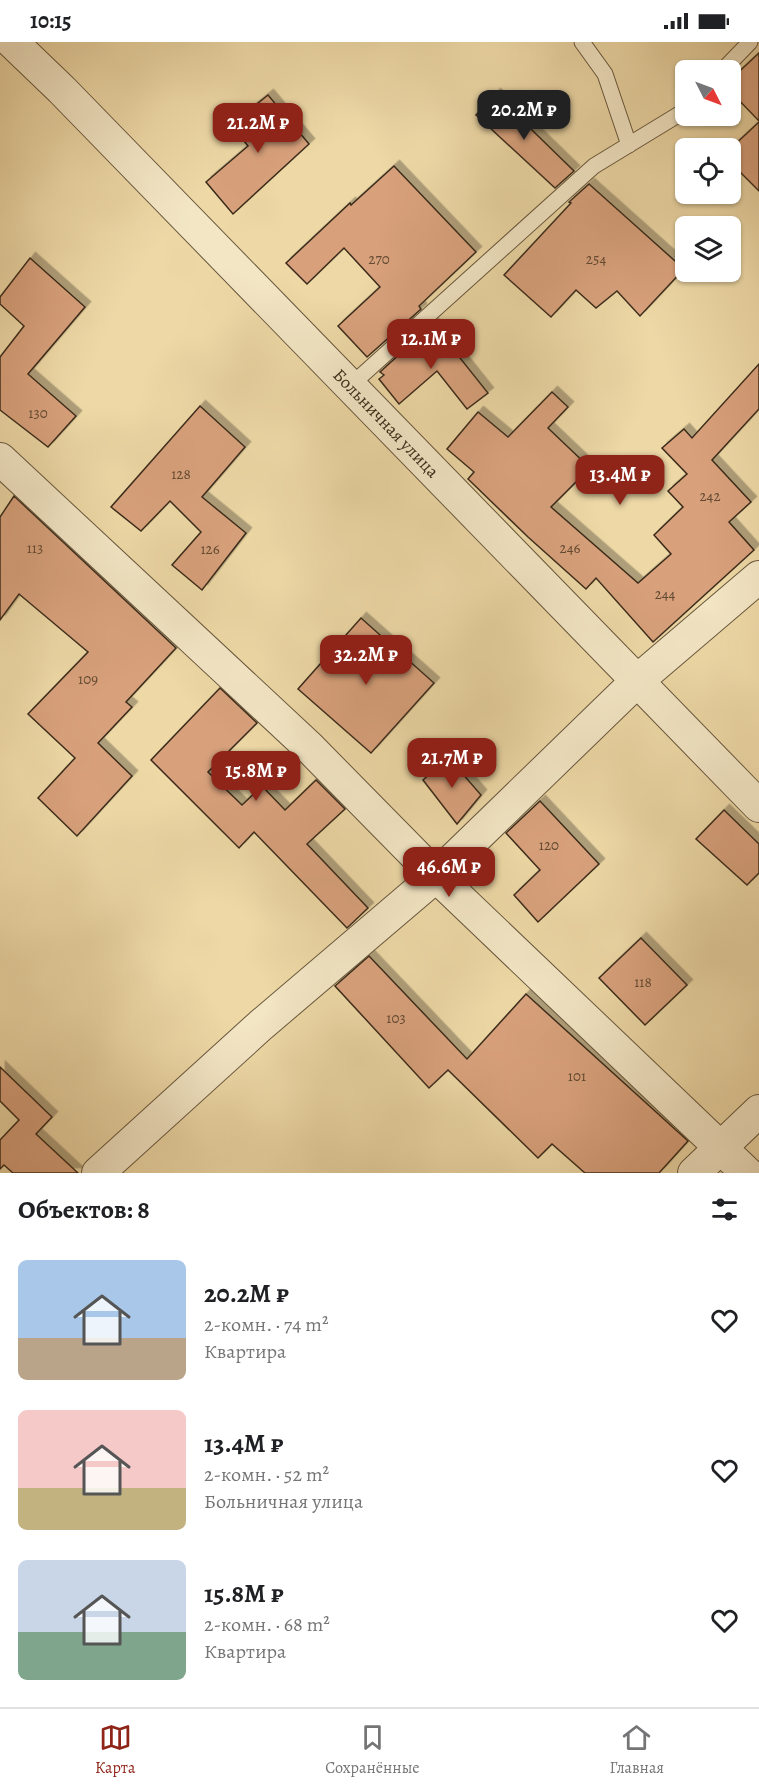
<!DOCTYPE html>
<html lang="ru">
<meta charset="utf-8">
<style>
:root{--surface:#fff;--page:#f2f2f2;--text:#202124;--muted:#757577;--line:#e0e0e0;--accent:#8f2418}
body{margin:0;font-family:Alegreya,serif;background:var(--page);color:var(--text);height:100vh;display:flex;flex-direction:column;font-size:22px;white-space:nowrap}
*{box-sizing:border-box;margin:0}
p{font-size:20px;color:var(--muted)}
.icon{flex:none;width:33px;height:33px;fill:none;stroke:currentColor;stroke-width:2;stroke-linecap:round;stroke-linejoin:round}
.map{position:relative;height:1131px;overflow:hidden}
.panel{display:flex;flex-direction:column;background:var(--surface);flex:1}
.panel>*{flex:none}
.needle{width:39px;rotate:132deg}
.controls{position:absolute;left:675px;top:18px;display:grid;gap:12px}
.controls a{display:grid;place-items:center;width:66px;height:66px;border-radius:9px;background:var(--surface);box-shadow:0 2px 4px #0004;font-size:30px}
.price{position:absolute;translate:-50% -51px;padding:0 14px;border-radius:12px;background:var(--accent);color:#fff;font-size:20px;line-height:39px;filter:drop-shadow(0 2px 3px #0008)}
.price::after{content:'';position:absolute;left:50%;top:36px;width:18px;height:14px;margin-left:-9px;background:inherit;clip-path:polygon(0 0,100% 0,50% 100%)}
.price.current{background:#222;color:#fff}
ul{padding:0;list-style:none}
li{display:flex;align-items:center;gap:18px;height:150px;padding:0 18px}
li span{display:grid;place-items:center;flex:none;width:168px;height:120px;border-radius:9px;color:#555}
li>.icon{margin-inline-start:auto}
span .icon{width:72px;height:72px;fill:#fffc;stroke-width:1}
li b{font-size:26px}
h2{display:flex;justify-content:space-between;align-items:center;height:72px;padding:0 18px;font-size:26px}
.status{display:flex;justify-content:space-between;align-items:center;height:42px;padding:0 30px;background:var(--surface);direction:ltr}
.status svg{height:16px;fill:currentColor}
.tabs{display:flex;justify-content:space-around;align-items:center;height:84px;border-top:2px solid var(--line);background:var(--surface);font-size:16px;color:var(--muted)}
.tabs a{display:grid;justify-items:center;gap:3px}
.tabs .current{color:var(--accent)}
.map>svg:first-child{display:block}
.building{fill:#d8a17c;stroke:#3b2c1a;stroke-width:1.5;filter:url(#shadow)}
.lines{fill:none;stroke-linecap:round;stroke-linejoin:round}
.service-casing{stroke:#68573d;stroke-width:17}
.minor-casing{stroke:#68573d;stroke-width:34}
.service{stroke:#f3e6c5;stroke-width:15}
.minor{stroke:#f3e6c5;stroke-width:32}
.labels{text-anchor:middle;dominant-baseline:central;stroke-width:6;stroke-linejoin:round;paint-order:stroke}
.number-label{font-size:15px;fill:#624932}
.street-label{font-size:18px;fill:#3b2c1a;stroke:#f3e6c5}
</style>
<div class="status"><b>10:15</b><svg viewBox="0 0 49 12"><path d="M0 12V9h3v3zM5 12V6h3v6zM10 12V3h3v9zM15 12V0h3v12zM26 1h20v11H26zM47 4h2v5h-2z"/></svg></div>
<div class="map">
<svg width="759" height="1131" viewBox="0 0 759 1131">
<defs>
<filter id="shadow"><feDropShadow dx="5.5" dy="-5.5" stdDeviation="0" flood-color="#0004"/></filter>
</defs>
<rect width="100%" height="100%" fill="#edd8a6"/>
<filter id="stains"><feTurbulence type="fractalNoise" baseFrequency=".00333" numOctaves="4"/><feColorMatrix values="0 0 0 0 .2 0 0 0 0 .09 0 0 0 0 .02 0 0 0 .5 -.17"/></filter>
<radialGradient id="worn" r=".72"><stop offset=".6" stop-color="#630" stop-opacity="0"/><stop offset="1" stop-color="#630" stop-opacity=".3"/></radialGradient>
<g class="building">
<path d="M759,11V79L730,49V38Z"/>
<path d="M495,52L574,129L555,146L476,73Z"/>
<path d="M268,53L309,102L233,172L206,140L248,104L231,83Z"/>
<path d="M759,80V149L730,120V107Z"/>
<path d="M394,124L476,210L419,264L421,267L367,315L338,284L380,245L344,206L307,242L286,221L350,161L351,163Z"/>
<path d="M589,142L684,227L640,274L617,249L596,266L576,248L551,275L504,233L571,161L569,160Z"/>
<path d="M30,216L85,265L28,332L76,374L48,405L0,368V315L24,284L0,262V255Z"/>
<path d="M433,282L488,351L467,367L437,329L399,362L379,337L384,333L380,330Z"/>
<path d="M759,322V367L712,418L751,460L729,480L754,508L653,600L596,536L586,547L528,495L468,437L474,430L447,407L478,370L508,395L552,350L568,365L548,386L590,426L551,465L638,541L671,512L654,493L683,465L668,449L687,432L662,406L684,387L692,396Z"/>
<path d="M200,364L245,405L202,455L246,491L202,548L172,523L201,490L170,459L141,489L111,465Z"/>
<path d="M14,454L176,606L126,660L132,665L98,701L132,734L77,794L38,756L75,716L28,672L88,610L19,552L0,578V475Z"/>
<path d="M361,576L434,641L371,711L298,647Z"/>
<path d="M220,646L257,681L208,730L242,763L262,744L285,768L316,738L345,767L307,802L368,866L347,886L254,790L239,806L151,718Z"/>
<path d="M448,715L481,753L457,782L423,738Z"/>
<path d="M540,759L599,822L538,880L514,853L540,828L506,791Z"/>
<path d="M724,768L759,802V831L747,843L696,797Z"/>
<path d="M641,896L687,943L645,983L599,936Z"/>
<path d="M369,914L467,1017L526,952L688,1099L659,1131H585L552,1102L538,1116L448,1028L429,1046L335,944Z"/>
<path d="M0,1025L52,1075L36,1092L78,1131H13L4,1123L0,1127V1098L19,1078L0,1059Z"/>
</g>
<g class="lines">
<defs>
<g id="service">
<path d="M582,0L605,32L629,103"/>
<path d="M723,28L750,0"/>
<path d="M350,344L594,124L686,68"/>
</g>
<g id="minor">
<path d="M12,0L62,48L759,764"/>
<path d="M0,417L309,705L436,834L747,1131"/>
<path d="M98,1131L261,983L436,834L637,639L759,535"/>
<path d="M694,1131L759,1069"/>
</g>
</defs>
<use href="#service" class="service-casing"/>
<use href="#minor" class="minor-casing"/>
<use href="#service" class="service"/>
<use href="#minor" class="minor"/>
</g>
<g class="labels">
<g class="number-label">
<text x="379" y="217">270</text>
<text x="596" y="217">254</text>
<text x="38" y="371">130</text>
<text x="181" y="432">128</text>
<text x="710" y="454">242</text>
<text x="35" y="506">113</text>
<text x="570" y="506">246</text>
<text x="210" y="507">126</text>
<text x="665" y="552">244</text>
<text x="88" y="637">109</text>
<text x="549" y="803">120</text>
<text x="643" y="940">118</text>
<text x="396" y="976">103</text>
<text x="577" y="1034">101</text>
</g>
<g class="street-label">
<text transform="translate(386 381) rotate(46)">Больничная улица</text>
</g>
</g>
<rect width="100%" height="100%" filter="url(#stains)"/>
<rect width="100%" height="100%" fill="url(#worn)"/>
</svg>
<div class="controls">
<a><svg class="needle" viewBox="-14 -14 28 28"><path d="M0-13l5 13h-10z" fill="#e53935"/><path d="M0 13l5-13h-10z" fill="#757577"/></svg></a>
<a><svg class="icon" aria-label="locate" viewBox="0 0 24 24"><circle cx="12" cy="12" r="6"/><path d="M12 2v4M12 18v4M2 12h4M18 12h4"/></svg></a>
<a><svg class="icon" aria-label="layers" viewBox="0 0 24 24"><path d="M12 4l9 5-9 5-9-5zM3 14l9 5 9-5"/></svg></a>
</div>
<b class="price current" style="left:524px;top:99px">20.2M ₽</b>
<b class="price" style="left:258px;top:112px">21.2M ₽</b>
<b class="price" style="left:431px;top:328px">12.1M ₽</b>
<b class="price" style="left:620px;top:464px">13.4M ₽</b>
<b class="price" style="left:366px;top:644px">32.2M ₽</b>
<b class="price" style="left:452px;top:747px">21.7M ₽</b>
<b class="price" style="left:256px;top:760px">15.8M ₽</b>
<b class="price" style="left:449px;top:856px">46.6M ₽</b>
</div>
<section class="panel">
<h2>Объектов: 8<svg class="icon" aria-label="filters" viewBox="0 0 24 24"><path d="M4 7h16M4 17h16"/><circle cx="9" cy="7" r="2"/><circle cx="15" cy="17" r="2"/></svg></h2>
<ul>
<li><span style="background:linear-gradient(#a9c7e8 65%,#b9a48a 0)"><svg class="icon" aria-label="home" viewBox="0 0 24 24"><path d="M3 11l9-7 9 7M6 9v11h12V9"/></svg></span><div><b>20.2M ₽</b><p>2-комн. · 74 m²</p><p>Квартира</p></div><svg class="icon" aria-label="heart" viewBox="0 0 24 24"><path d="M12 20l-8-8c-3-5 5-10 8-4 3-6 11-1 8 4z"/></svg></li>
<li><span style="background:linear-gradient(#f6c9c9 65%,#c2b280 0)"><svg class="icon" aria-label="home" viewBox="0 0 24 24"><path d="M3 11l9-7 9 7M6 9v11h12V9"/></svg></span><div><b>13.4M ₽</b><p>2-комн. · 52 m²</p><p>Больничная улица</p></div><svg class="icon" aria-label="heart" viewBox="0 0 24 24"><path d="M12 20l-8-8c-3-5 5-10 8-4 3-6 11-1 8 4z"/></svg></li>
<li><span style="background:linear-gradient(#c9d6e8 60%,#7fa58c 0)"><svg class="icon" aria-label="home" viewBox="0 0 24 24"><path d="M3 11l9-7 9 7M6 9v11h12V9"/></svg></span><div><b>15.8M ₽</b><p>2-комн. · 68 m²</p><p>Квартира</p></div><svg class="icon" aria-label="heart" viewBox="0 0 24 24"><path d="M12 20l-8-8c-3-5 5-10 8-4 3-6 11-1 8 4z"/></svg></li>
</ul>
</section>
<nav class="tabs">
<a class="current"><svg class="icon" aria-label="map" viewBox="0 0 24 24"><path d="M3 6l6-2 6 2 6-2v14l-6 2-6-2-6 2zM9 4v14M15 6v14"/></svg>Карта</a>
<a><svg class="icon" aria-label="saved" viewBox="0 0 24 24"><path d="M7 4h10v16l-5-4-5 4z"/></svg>Сохранённые</a>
<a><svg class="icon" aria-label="home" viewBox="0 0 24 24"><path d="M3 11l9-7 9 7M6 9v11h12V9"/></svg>Главная</a>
</nav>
